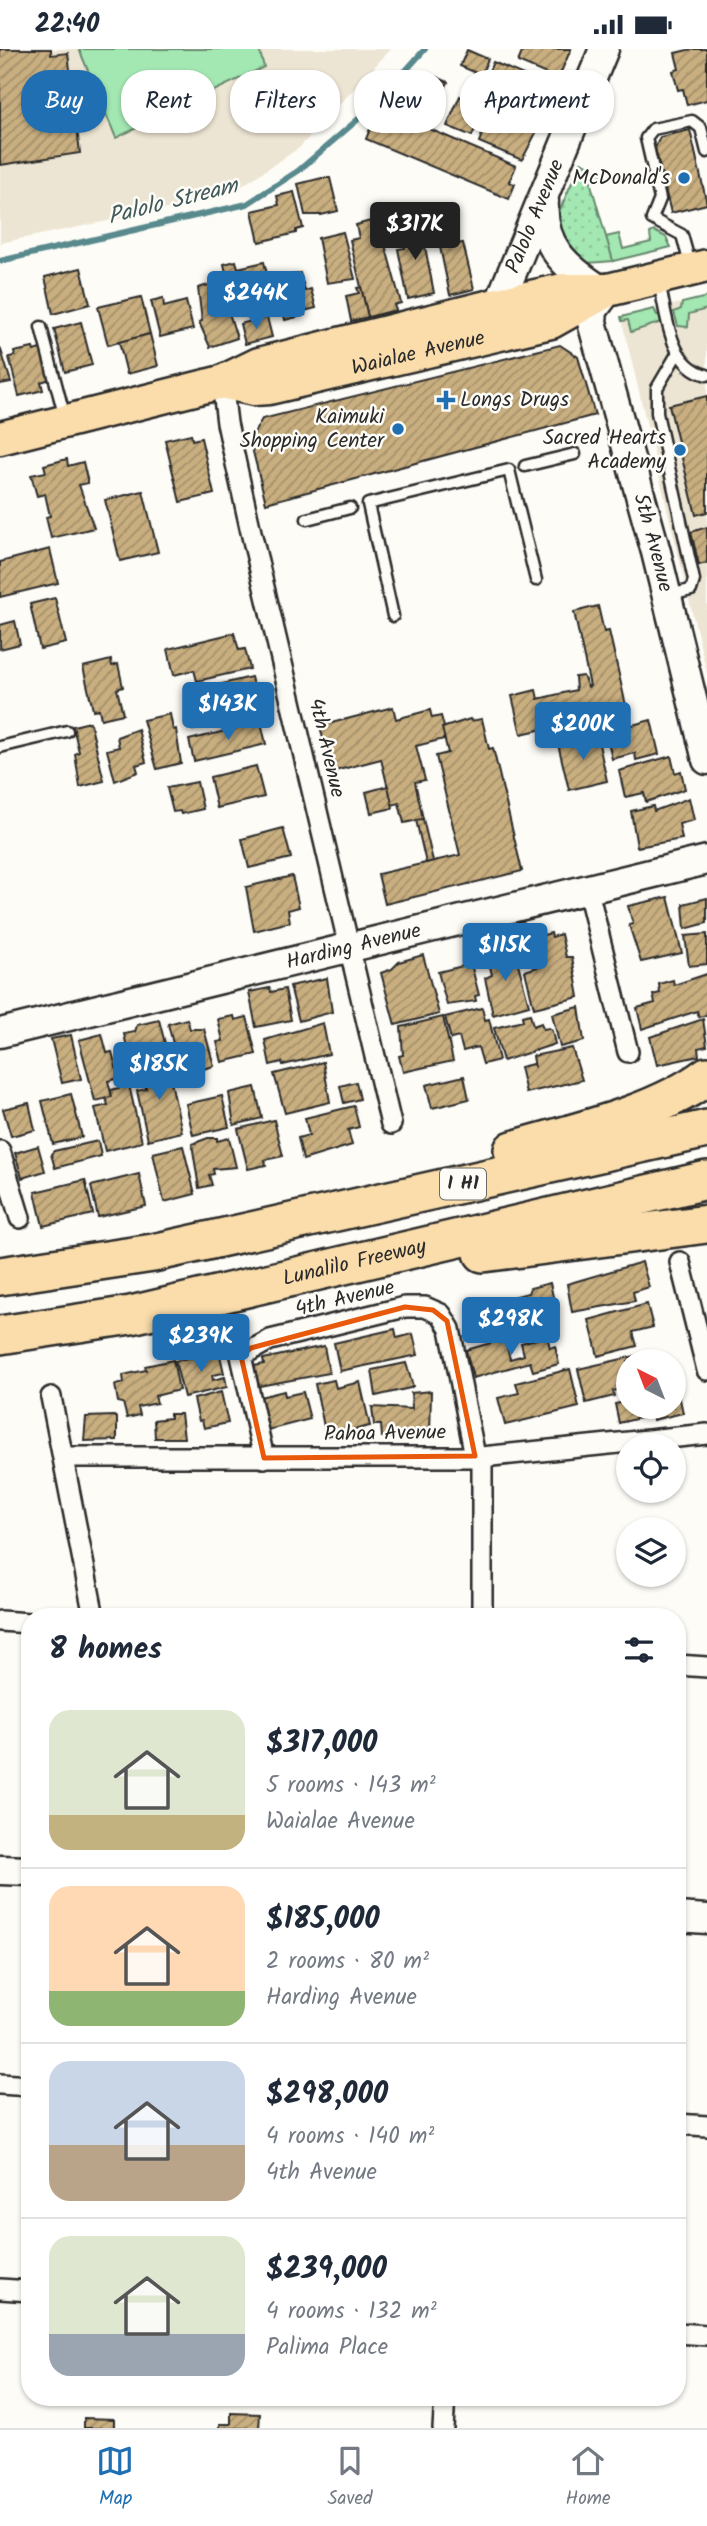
<!DOCTYPE html>
<meta charset="utf-8">
<style>
:root{--surface:#fff;--page:#f6f6f7;--text:#1f2937;--muted:#747a83;--line:#e0e1e3;--accent:#1f6fb2}
body{margin:0;font-family:Kalam,sans-serif;background:var(--page);color:var(--text);height:100vh;display:flex;flex-direction:column;font-size:26px;white-space:nowrap}
*{box-sizing:border-box;margin:0}
p{font-size:23px;color:var(--muted)}
.icon{flex:none;width:38px;height:38px;fill:none;stroke:currentColor;stroke-width:2;stroke-linecap:round;stroke-linejoin:round}
.map{position:relative;flex:1;overflow:hidden}
.details{position:absolute;left:21px;top:1559px;width:665px;height:798px;display:flex;flex-direction:column;background:var(--surface);border-radius:28px;box-shadow:0 2px 5px #0004}
.details>*{flex:none}
.guide{position:absolute;left:21px;top:21px;width:665px;height:63px;display:flex;gap:14px}
.needle{width:46px;rotate:318deg}
.fabs{position:absolute;left:616px;top:1300px;display:grid;gap:14px}
.fabs a{display:grid;place-items:center;width:70px;height:70px;border-radius:50%;background:var(--surface);box-shadow:0 2px 5px #0004;font-size:35px}
.price{position:absolute;translate:-50% -60px;padding:0 16px;border-radius:7px;background:var(--accent);color:#fff;font-size:23px;line-height:46px;filter:drop-shadow(0 2px 4px #0008)}
.price::after{content:'';position:absolute;left:50%;top:42px;width:21px;height:16px;margin-left:-10px;background:inherit;clip-path:polygon(0 0,100% 0,50% 100%)}
.price.current{background:#222;color:#fff}
ul{padding:0;list-style:none}
li{display:flex;align-items:center;gap:21px;height:175px;padding:0 28px}
li+li{border-top:2px solid var(--line)}
li span{display:grid;place-items:center;flex:none;width:196px;height:140px;border-radius:21px;color:#555}
li>.icon{margin-inline-start:auto}
span .icon{width:84px;height:84px;fill:#fffc;stroke-width:1}
li b{font-size:30px}
h2{display:flex;justify-content:space-between;align-items:center;height:84px;padding:0 28px;font-size:30px}
.pill{padding:0 24px;border-radius:28px;background:var(--surface);box-shadow:0 2px 5px #0004;font-size:24px;line-height:63px}
.pill.current{background:var(--accent);color:#fff}
.status{display:flex;justify-content:space-between;align-items:center;height:49px;padding:0 35px;background:var(--surface);direction:ltr}
.status svg{height:19px;fill:currentColor}
.tab-bar{display:flex;justify-content:space-around;align-items:center;height:98px;border-top:2px solid var(--line);background:var(--surface);font-size:19px;color:var(--muted)}
.tab-bar a{display:grid;justify-items:center;gap:4px}
.tab-bar .current{color:var(--accent)}
.map>svg:first-child{display:block}
.built{fill:#ede5d3}
.green{fill:#a3e7b2;stroke:#67896e;stroke-width:2}
.park{fill:url(#park-dots);stroke:#67896e;stroke-width:2}
.lines{fill:none;stroke-linecap:round;stroke-linejoin:round}
.stream{stroke:#58898d;stroke-width:6}
.building{fill:url(#building-hatch);stroke:#2b2b2b;stroke-width:2}
.lane-casing{stroke:#2b2b2b;stroke-width:15}
.street-casing{stroke:#2b2b2b;stroke-width:24}
.secondary-casing{stroke:#2b2b2b;stroke-width:33}
.primary-casing{stroke:#2b2b2b;stroke-width:37}
.highway-casing{stroke:#2b2b2b;stroke-width:42}
.lane{stroke:#fdfcf7;stroke-width:10}
.street{stroke:#fdfcf7;stroke-width:19}
.secondary{stroke:#fdfcf7;stroke-width:28}
.primary{stroke:#faddab;stroke-width:32}
.highway{stroke:#faddab;stroke-width:37}
.marked{fill:none;stroke:#e8590c;stroke-width:5;stroke-linejoin:round}
.poi-dot{fill:#1f6fb2;stroke:#fdfcf7;stroke-width:2.5}
.labels{text-anchor:middle;dominant-baseline:central;stroke-width:5;stroke-linejoin:round;paint-order:stroke}
.shield{fill:#fdfcf7;stroke:#6a6a68;stroke-width:2}
.shield-label{font-size:19px;font-weight:bold;fill:#2b2b2b}
.poi-label{font-size:21px;fill:#2b2b2b;stroke:#fdfcf7;text-anchor:end}
.street-label{font-size:21px;fill:#2b2b2b;stroke:#fdfcf7}
.water-label{font-size:23px;font-style:italic;fill:#425a5c;stroke:#fdfcf7}
</style>
<div class="status"><b>22:40</b><svg viewBox="0 0 49 12"><path d="M0 12V9h3v3zM5 12V6h3v6zM10 12V3h3v9zM15 12V0h3v12zM26 1h20v11H26zM47 4h2v5h-2z"/></svg></div>
<div class="map">
<svg width="707" height="2379" viewBox="0 0 707 2379">
<defs>
<pattern id="park-dots" width="8" height="8" patternUnits="userSpaceOnUse" patternTransform="scale(1.75)"><rect width="8" height="8" fill="#a3e7b2"/><path d="M2 2h.1M6 6h.1" fill="none" stroke="#8cc699" stroke-width="1.8" stroke-linecap="round"/></pattern>
<pattern id="building-hatch" width="6" height="6" patternUnits="userSpaceOnUse" patternTransform="scale(1.75)"><rect width="6" height="6" fill="#c9af80"/><path d="M-1 1l2-2M0 6l6-6M5 7l2-2" fill="none" stroke="#a38f69"/></pattern>
</defs>
<rect width="100%" height="100%" fill="#fdfcf7"/>
<filter id="ink" filterUnits="userSpaceOnUse"><feTurbulence type="fractalNoise" baseFrequency=".0143" numOctaves="2"/><feDisplacementMap in="SourceGraphic" scale="14" xChannelSelector="R" yChannelSelector="G"/><feConvolveMatrix kernelMatrix="1 2 1 2 8 2 1 2 1" color-interpolation-filters="sRGB"/></filter>
<g filter="url(#ink)">
<g class="built">
<path d="M0,0H391L299,99L225,148L0,194Z"/>
<path d="M707,248V625L621,268Z"/>
</g>
<g class="green">
<path d="M79,0H259L264,18L116,89Z"/>
<path d="M654,182L666,188L671,198L613,212L606,188L619,185L623,200L651,193L650,184Z"/>
<path d="M707,248V260L689,265L688,278L678,277L674,263L681,260L682,254Z"/>
<path d="M654,260L657,266H663L662,273L631,283L628,271L622,272L621,268Z"/>
</g>
<path class="park" d="M581,113L603,123L602,128L590,132L613,212L588,214L562,195L558,165Z"/>
<g class="lines">
<path class="stream" d="M0,212L247,155L298,122L377,54L425,0"/>
</g>
<g class="building">
<path d="M0,0H51V6L68,4L80,104L0,116Z"/>
<path d="M528,0H571L558,30L518,13L523,1L527,3Z"/>
<path d="M692,0H707V51L687,56L683,40L678,41L673,22L679,20L675,4Z"/>
<path d="M467,1L488,10L481,26L460,17Z"/>
<path d="M493,13L554,39L543,66L502,48L504,42L484,33Z"/>
<path d="M415,24L430,30L425,41L431,43L437,28L448,33L431,72L395,57L408,27L413,29Z"/>
<path d="M460,47L483,61L472,87L447,77Z"/>
<path d="M385,61L516,117L509,133L515,135L509,150L366,90L372,75L378,78Z"/>
<path d="M490,65L539,78L522,111L479,93Z"/>
<path d="M690,81L707,155L671,164L655,99L660,88Z"/>
<path d="M322,129H330L338,162L321,166H305L298,135Z"/>
<path d="M294,143L303,179L296,181V184L259,193L252,162L279,156L277,147Z"/>
<path d="M378,170L401,254L394,256L396,261L368,268L350,191L359,189L356,176Z"/>
<path d="M420,172L434,244L408,250L398,200L405,199L401,176Z"/>
<path d="M343,183L355,230L327,234L318,189Z"/>
<path d="M463,194L474,240L450,246L440,198Z"/>
<path d="M236,212L238,219L264,213L273,249L259,252L255,238L244,240L245,246L232,249L224,215Z"/>
<path d="M81,219L90,255L53,265L45,228Z"/>
<path d="M300,224L305,242L311,240L316,259L304,262L305,266L285,271L277,235L286,233L285,228Z"/>
<path d="M219,233L237,289L210,298L199,273L202,272L198,239Z"/>
<path d="M361,238L368,268L351,272L346,247L359,244L357,239Z"/>
<path d="M141,248L150,285L108,296L98,258Z"/>
<path d="M163,249L164,258L186,252L193,280L160,288L151,252Z"/>
<path d="M267,268L272,288L245,295L240,275Z"/>
<path d="M81,273L92,316L65,323L54,280Z"/>
<path d="M150,285L158,317L127,325L119,293Z"/>
<path d="M560,296L578,308L595,366L266,454L250,391L262,370Z"/>
<path d="M0,298L11,333L0,335Z"/>
<path d="M33,299L34,302L43,299L50,330L41,333L43,341L19,347L9,308L15,307L14,303Z"/>
<path d="M707,347V463L696,466L669,356Z"/>
<path d="M191,385L192,391L201,389L214,445L180,453L165,391Z"/>
<path d="M67,410L68,417L83,413L88,434L79,436L94,479L51,489L46,468L50,467L45,445L37,447L31,426L46,423L44,416Z"/>
<path d="M143,442L158,503L120,512L105,451Z"/>
<path d="M707,478V514L699,516L691,483Z"/>
<path d="M50,500L58,534L0,548V513Z"/>
<path d="M55,549L66,594L40,600L30,555Z"/>
<path d="M598,557L604,583L609,582L627,661L521,685L512,647L536,641L538,650L576,641L575,628L583,627L588,638L590,637L574,563Z"/>
<path d="M15,572L20,595L0,600V576Z"/>
<path d="M234,584L239,601L245,600L250,620L197,632L194,621L174,626L168,600Z"/>
<path d="M111,611L112,617L118,615L123,638L117,640L123,665L101,670L99,660L93,661L83,618Z"/>
<path d="M251,628L260,665L193,681L185,644Z"/>
<path d="M393,658L396,670L430,661L432,669L441,667L444,678V690L416,697L425,731L415,733L423,770L404,774L399,754L392,756L381,710L331,723L320,677Z"/>
<path d="M170,665L173,681L176,680L181,714L157,720L143,671Z"/>
<path d="M470,670L471,672L482,670L489,700L493,699L522,822L385,855L378,825L460,806L436,707L448,704L442,679Z"/>
<path d="M651,671L659,705L636,711L635,704L612,710L606,683Z"/>
<path d="M90,673L104,732L80,738L75,705L79,703L73,677Z"/>
<path d="M261,673L266,695L194,712L189,691Z"/>
<path d="M138,680L146,713L136,716L138,723L115,732L107,701L119,698L117,688Z"/>
<path d="M597,686L607,732L569,741L558,695Z"/>
<path d="M671,707L675,724L681,722L685,740L646,753L644,744L625,748L619,722Z"/>
<path d="M256,717L264,748L217,759L210,728Z"/>
<path d="M197,733L203,760L181,765L180,762L173,763L167,739Z"/>
<path d="M388,737L393,759L371,764L366,743Z"/>
<path d="M689,749L694,771L679,775L682,790L637,798L631,762L653,757L654,762Z"/>
<path d="M423,770L433,812L426,814L416,771Z"/>
<path d="M283,779L291,809L249,819L242,790Z"/>
<path d="M292,827L299,858L288,861L290,873L254,882L246,838Z"/>
<path d="M668,848L682,904L641,913L629,876L633,875L628,857Z"/>
<path d="M707,849V874L685,880L683,855Z"/>
<path d="M551,884L552,888L561,885L566,908H572L579,948L534,959L525,922L541,917L539,912L531,914L525,891Z"/>
<path d="M707,885V915L689,917L685,887Z"/>
<path d="M502,901V903L512,901L516,907L529,956L493,966L485,929L492,926L487,905Z"/>
<path d="M423,906L439,965L395,976L381,924L392,920L399,913Z"/>
<path d="M471,915L479,946L475,947L476,952L447,956L438,923Z"/>
<path d="M707,925V966L699,968L697,962L642,980L637,959L655,954L653,946L660,944L659,935L673,931L674,936Z"/>
<path d="M327,929L332,963L299,972L290,937Z"/>
<path d="M270,939L271,943L285,940L291,971L256,978L249,943Z"/>
<path d="M579,958L584,992L560,998L552,965Z"/>
<path d="M482,959L485,971L489,970L499,1011L483,1015L478,998L463,1002L459,988L451,990L445,968Z"/>
<path d="M530,965L533,977L541,974L543,980L549,979L552,982L555,995L503,1012L494,979L523,972L522,967Z"/>
<path d="M234,967L235,971L247,968L256,1005L222,1013L217,993L223,992L218,970Z"/>
<path d="M443,968L453,1012L403,1023L399,1007L403,1006L401,978Z"/>
<path d="M187,970L190,980H204L214,1017L181,1026L168,975Z"/>
<path d="M703,970L707,997L698,999L699,1007L657,1016L650,988Z"/>
<path d="M159,971L169,1010L149,1014L147,1007L130,1012L124,985L135,983L137,976Z"/>
<path d="M323,974L329,1005L283,1016L282,1013L270,1016L265,991Z"/>
<path d="M102,985L107,1004L112,1003L119,1029L108,1032L112,1048L95,1052L79,991Z"/>
<path d="M71,986L81,1030L62,1034L51,990Z"/>
<path d="M572,999L582,1031L526,1044L520,1018L533,1015L535,1019L533,1007Z"/>
<path d="M166,1010L182,1083L148,1091L137,1042L146,1040L141,1016Z"/>
<path d="M323,1013L330,1053L285,1064L274,1025Z"/>
<path d="M464,1027L469,1050L432,1059L426,1036Z"/>
<path d="M356,1033L360,1050L344,1054L340,1037Z"/>
<path d="M129,1036L142,1093L105,1102L95,1059L108,1056L106,1049L112,1048L111,1041Z"/>
<path d="M255,1038L262,1069L234,1076L229,1044Z"/>
<path d="M71,1045L82,1088L53,1095L42,1052Z"/>
<path d="M222,1047L229,1078L193,1086L186,1055Z"/>
<path d="M29,1054L35,1081L11,1087L3,1060Z"/>
<path d="M354,1057L359,1078L348,1081L352,1096L303,1111L298,1089L309,1086L305,1069Z"/>
<path d="M274,1071L283,1107L265,1111L266,1116L248,1120L238,1080Z"/>
<path d="M208,1089H217V1092L229,1089L236,1118L213,1120L214,1125L209,1126L212,1136L199,1139L192,1095Z"/>
<path d="M98,1092L101,1107L55,1119L51,1105L54,1102Z"/>
<path d="M38,1097L45,1122L22,1129L15,1104Z"/>
<path d="M183,1097L195,1145L164,1153L153,1104Z"/>
<path d="M139,1125L146,1157L98,1168L91,1137Z"/>
<path d="M85,1131L93,1165L43,1177L35,1143Z"/>
<path d="M642,1213L649,1238L633,1243L635,1252L572,1263L567,1235Z"/>
<path d="M550,1234L557,1266L504,1283L497,1252L528,1244L530,1239Z"/>
<path d="M647,1255L653,1278L633,1283L637,1297L598,1307L589,1271Z"/>
<path d="M395,1280L397,1289L413,1285L418,1306L340,1322L334,1294Z"/>
<path d="M547,1287L550,1299L555,1297L559,1315L533,1322L530,1313L473,1329L466,1301L505,1290L510,1310L524,1306L521,1294Z"/>
<path d="M324,1297L329,1324L259,1337L254,1317L264,1315L263,1310Z"/>
<path d="M219,1302L224,1324L212,1326L213,1331L225,1328L227,1338L184,1348L175,1312Z"/>
<path d="M644,1305L645,1312H628V1338L613,1342L614,1347L586,1354L578,1320Z"/>
<path d="M173,1311L179,1341L155,1347L157,1354L138,1358L140,1366L127,1369L123,1354L118,1353L115,1336L124,1334L123,1326L146,1321L145,1317Z"/>
<path d="M406,1314L413,1337L410,1339L376,1347L372,1321Z"/>
<path d="M570,1320L579,1358L505,1376L498,1349L519,1344L516,1334Z"/>
<path d="M334,1331L336,1339L360,1333L370,1377L326,1387L315,1335Z"/>
<path d="M678,1341L683,1364L653,1371L652,1366L619,1374L615,1355L628,1352V1358H674V1342Z"/>
<path d="M284,1342L285,1347L303,1343L310,1370L264,1382L256,1349Z"/>
<path d="M431,1342L430,1387L382,1388L381,1376H374L372,1358L412,1360L411,1344Z"/>
<path d="M221,1343L228,1374L204,1379L202,1371L199,1372L194,1350Z"/>
<path d="M170,1365H181L184,1389H155L154,1371L170,1369Z"/>
<path d="M114,1367L117,1369V1391L84,1392L86,1368Z"/>
<path d="M231,2364L260,2365L259,2379H220V2375H231Z"/>
<path d="M84,2369L114,2370V2379H84Z"/>
</g>
<g class="lines">
<defs>
<g id="lane">
<path d="M690,215L682,186L652,170L660,150L646,89L653,80L692,72L701,79L707,103"/>
<path d="M659,233C667,265 668,316 707,326"/>
<path d="M41,278L65,369"/>
<path d="M525,417L575,405"/>
<path d="M307,470L350,459"/>
<path d="M669,546L691,541L694,531L657,364V339L677,305"/>
<path d="M393,567L368,455L509,421L536,531"/>
<path d="M0,698L67,682"/>
</g>
<g id="street">
<path d="M222,333L227,374L251,483L391,1075"/>
<path d="M588,842L628,1003"/>
<path d="M0,1102L20,1169"/>
<path d="M680,1213L707,1321"/>
<path d="M51,1348L94,1568"/>
<path d="M63,1408H482L707,1385"/>
<path d="M264,1409L241,1307L270,1291L405,1258H425L441,1265L450,1280L475,1407"/>
<path d="M482,1568V1408"/>
<path d="M0,1572L30,1574"/>
<path d="M677,1616L707,1618"/>
<path d="M0,2035L30,2037"/>
<path d="M677,2075L707,2077"/>
<path d="M0,2240L30,2242"/>
<path d="M677,2284L707,2286"/>
<path d="M443,2379L445,2348"/>
</g>
<g id="secondary">
<path d="M544,152C540,195 565,218 599,240"/>
<path id="s1" d="M608,241L593,261L592,273L656,503L707,711"/>
<path id="s2" d="M489,269L499,255L604,0"/>
<path id="s3" d="M0,984L707,811"/>
<path d="M0,1821L30,1822"/>
<path d="M677,1868L707,1870"/>
</g>
<g id="primary">
<path id="s4" d="M222,333L254,340L269,339L551,273L608,241L707,217"/>
<path d="M0,389L222,333L259,315L499,255L563,241H608"/>
</g>
<g id="highway">
<path d="M513,1101C574,1083 655,1066 707,1027"/>
<path d="M483,1204L707,1175"/>
<path d="M0,1227L153,1204L707,1080"/>
<path id="s5" d="M0,1286L131,1266L707,1131"/>
</g>
</defs>
<use href="#lane" class="lane-casing"/>
<use href="#street" class="street-casing"/>
<use href="#secondary" class="secondary-casing"/>
<use href="#primary" class="primary-casing"/>
<use href="#highway" class="highway-casing"/>
<use href="#lane" class="lane"/>
<use href="#street" class="street"/>
<use href="#secondary" class="secondary"/>
<use href="#primary" class="primary"/>
<use href="#highway" class="highway"/>
</g>
</g>
<path class="marked" d="M405,1258L433,1261L447,1272L475,1407L264,1409L241,1307L251,1299Z"/>
<g class="poi-dot">
<circle cx="684" cy="129" r="7"/>
<path d="M442.5 340.5h7v7h7v7h-7v7h-7v-7h-7v-7h7z"/>
<circle cx="398" cy="380" r="7"/>
<circle cx="680" cy="401" r="7"/>
</g>
<g class="labels">
<rect class="shield" x="440" y="1119.5" width="46" height="31" rx="5"/>
<g class="shield-label">
<text x="463" y="1135">I H1</text>
</g>
<g class="poi-label">
<text x="670" y="129">McDonald's</text>
<text x="460" y="351" text-anchor="start">Longs Drugs</text>
<text x="384" y="368">Kaimuki<tspan x="384" dy="24">Shopping Center</tspan></text>
<text x="666" y="389">Sacred Hearts<tspan x="666" dy="24">Academy</tspan></text>
</g>
<g class="street-label">
<text stroke="none"><textPath href="#s2" startOffset="112">Palolo Avenue</textPath></text>
<text stroke="none"><textPath href="#s4" startOffset="201">Waialae Avenue</textPath></text>
<text stroke="none"><textPath href="#s1" startOffset="266">5th Avenue</textPath></text>
<text transform="translate(326 699) rotate(77)">4th Avenue</text>
<text stroke="none"><textPath href="#s3" startOffset="364">Harding Avenue</textPath></text>
<text stroke="none"><textPath href="#s5" startOffset="362">Lunalilo Freeway</textPath></text>
<text transform="translate(345 1250) rotate(-13)">4th Avenue</text>
<text transform="translate(385 1385) rotate(-1)">Pahoa Avenue</text>
</g>
<g class="water-label">
<text transform="translate(173 153) rotate(-14)">Palolo Stream</text>
</g>
</g>
</svg>
<div class="fabs">
<a><svg class="needle" viewBox="-14 -14 28 28"><path d="M0-13l5 13h-10z" fill="#e53935"/><path d="M0 13l5-13h-10z" fill="#747a83"/></svg></a>
<a><svg class="icon" aria-label="locate" viewBox="0 0 24 24"><circle cx="12" cy="12" r="6"/><path d="M12 2v4M12 18v4M2 12h4M18 12h4"/></svg></a>
<a><svg class="icon" aria-label="layers" viewBox="0 0 24 24"><path d="M12 4l9 5-9 5-9-5zM3 14l9 5 9-5"/></svg></a>
</div>
<b class="price current" style="left:415px;top:213px">$317K</b>
<b class="price" style="left:256px;top:282px">$244K</b>
<b class="price" style="left:228px;top:693px">$143K</b>
<b class="price" style="left:583px;top:713px">$200K</b>
<b class="price" style="left:505px;top:934px">$115K</b>
<b class="price" style="left:159px;top:1053px">$185K</b>
<b class="price" style="left:511px;top:1308px">$298K</b>
<b class="price" style="left:201px;top:1325px">$239K</b>
<div class="guide">
<a class="pill current">Buy</a>
<a class="pill">Rent</a>
<a class="pill">Filters</a>
<a class="pill">New</a>
<a class="pill">Apartment</a>
</div>
<section class="details">
<h2>8 homes<svg class="icon" aria-label="filters" viewBox="0 0 24 24"><path d="M4 7h16M4 17h16"/><circle cx="9" cy="7" r="2"/><circle cx="15" cy="17" r="2"/></svg></h2>
<ul>
<li><span style="background:linear-gradient(#dfe7d0 75%,#c2b280 0)"><svg class="icon" aria-label="home" viewBox="0 0 24 24"><path d="M3 11l9-7 9 7M6 9v11h12V9"/></svg></span><div><b>$317,000</b><p>5 rooms · 143 m²</p><p>Waialae Avenue</p></div></li>
<li><span style="background:linear-gradient(#ffd9b3 75%,#8fb573 0)"><svg class="icon" aria-label="home" viewBox="0 0 24 24"><path d="M3 11l9-7 9 7M6 9v11h12V9"/></svg></span><div><b>$185,000</b><p>2 rooms · 80 m²</p><p>Harding Avenue</p></div></li>
<li><span style="background:linear-gradient(#c9d6e8 60%,#b9a48a 0)"><svg class="icon" aria-label="home" viewBox="0 0 24 24"><path d="M3 11l9-7 9 7M6 9v11h12V9"/></svg></span><div><b>$298,000</b><p>4 rooms · 140 m²</p><p>4th Avenue</p></div></li>
<li><span style="background:linear-gradient(#dfe7d0 70%,#9aa5b1 0)"><svg class="icon" aria-label="home" viewBox="0 0 24 24"><path d="M3 11l9-7 9 7M6 9v11h12V9"/></svg></span><div><b>$239,000</b><p>4 rooms · 132 m²</p><p>Palima Place</p></div></li>
</ul>
</section>
</div>
<nav class="tab-bar">
<a class="current"><svg class="icon" aria-label="map" viewBox="0 0 24 24"><path d="M3 6l6-2 6 2 6-2v14l-6 2-6-2-6 2zM9 4v14M15 6v14"/></svg>Map</a>
<a><svg class="icon" aria-label="saved" viewBox="0 0 24 24"><path d="M7 4h10v16l-5-4-5 4z"/></svg>Saved</a>
<a><svg class="icon" aria-label="home" viewBox="0 0 24 24"><path d="M3 11l9-7 9 7M6 9v11h12V9"/></svg>Home</a>
</nav>
